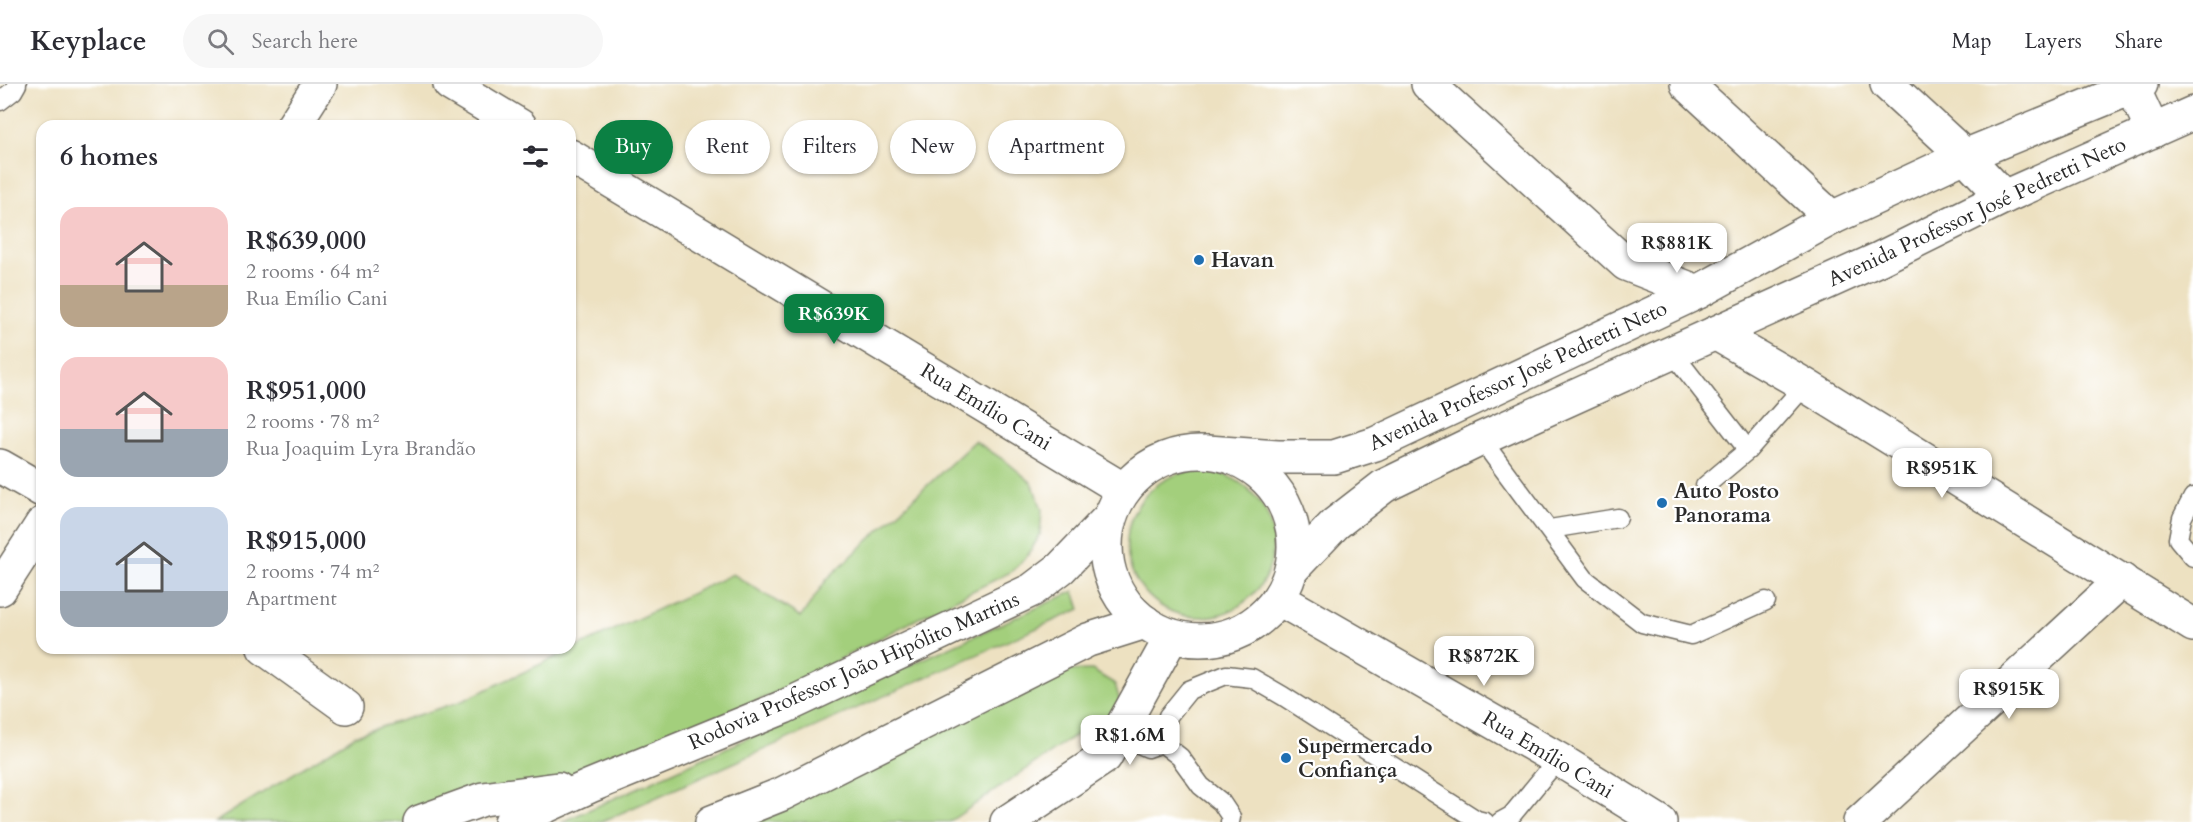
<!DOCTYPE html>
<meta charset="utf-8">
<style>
:root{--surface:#fff;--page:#f7f7f7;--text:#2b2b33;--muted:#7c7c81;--line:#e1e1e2;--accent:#0b8043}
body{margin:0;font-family:Cardo,serif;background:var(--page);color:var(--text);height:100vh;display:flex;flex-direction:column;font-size:22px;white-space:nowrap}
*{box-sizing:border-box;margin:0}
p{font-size:20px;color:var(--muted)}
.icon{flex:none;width:33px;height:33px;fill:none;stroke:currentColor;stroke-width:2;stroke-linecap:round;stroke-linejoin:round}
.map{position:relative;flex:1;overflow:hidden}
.panel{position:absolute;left:36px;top:36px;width:540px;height:534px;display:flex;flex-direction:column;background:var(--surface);border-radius:18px;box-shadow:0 2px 4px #0004}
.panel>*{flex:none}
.hud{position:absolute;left:594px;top:36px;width:570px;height:54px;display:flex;gap:12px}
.price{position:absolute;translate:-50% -51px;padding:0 14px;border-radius:12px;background:#fff;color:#222;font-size:20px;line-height:39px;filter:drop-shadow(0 2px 3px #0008)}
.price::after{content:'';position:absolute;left:50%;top:36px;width:18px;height:14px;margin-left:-9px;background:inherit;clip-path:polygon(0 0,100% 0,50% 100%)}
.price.on{background:var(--accent);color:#fff}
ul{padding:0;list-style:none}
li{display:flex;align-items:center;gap:18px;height:150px;padding:0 24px}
li span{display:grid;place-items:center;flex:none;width:168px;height:120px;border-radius:18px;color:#555}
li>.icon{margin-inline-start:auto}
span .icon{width:72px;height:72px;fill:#fffc;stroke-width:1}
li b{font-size:26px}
h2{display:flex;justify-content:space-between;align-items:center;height:72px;padding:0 24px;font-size:26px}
.chip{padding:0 21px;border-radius:27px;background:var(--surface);box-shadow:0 2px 4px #0004;font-size:21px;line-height:54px}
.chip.on{background:var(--accent);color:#fff}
header{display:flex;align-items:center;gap:36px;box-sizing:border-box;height:84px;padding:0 30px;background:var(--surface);border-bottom:2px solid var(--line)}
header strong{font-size:28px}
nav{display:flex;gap:33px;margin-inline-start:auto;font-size:21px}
.search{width:420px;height:54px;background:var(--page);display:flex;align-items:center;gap:15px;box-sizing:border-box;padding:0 21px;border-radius:33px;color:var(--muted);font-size:22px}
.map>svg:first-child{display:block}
.green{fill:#a3cf7b;stroke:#677d53;stroke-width:1.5}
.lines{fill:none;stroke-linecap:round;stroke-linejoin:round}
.lane-casing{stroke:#6f6b60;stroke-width:21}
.street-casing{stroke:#6f6b60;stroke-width:36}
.secondary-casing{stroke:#6f6b60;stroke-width:36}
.highway-casing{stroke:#6f6b60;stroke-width:36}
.lane{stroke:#fff;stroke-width:18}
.street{stroke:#fff;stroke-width:33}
.secondary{stroke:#fff;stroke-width:33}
.highway{stroke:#fff;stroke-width:33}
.poi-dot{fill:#1f6fb2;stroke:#fff;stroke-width:2}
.labels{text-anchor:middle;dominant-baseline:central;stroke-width:4.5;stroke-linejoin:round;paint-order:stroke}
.street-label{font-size:21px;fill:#2b2b2b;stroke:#fff}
.poi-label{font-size:21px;font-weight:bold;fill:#2b2b2b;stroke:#fff;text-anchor:start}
</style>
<header>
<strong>Keyplace</strong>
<div class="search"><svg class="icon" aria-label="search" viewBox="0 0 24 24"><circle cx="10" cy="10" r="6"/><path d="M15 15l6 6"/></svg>Search here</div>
<nav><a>Map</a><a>Layers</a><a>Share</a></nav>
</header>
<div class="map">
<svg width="2193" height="738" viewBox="0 0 2193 738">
<rect width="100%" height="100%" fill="#fff"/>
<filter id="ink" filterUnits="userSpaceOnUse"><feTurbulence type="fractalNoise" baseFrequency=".0167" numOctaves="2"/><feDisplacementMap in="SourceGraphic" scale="12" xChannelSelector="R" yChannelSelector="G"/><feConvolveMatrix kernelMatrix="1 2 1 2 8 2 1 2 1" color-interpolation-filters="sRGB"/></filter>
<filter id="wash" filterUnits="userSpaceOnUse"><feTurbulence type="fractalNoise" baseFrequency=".008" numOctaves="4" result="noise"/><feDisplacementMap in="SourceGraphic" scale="24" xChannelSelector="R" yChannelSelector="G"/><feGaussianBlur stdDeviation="1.35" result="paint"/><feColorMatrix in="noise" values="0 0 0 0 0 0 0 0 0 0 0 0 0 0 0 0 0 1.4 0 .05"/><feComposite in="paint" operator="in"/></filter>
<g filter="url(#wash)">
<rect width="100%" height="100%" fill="#ede1c1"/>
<g class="green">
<path d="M975,357L1007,378L1032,399L1042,425L1040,451L1028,471L1011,488L940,523L771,611L558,704L452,738H215L356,651L462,617L733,490L801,533L827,495Z"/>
<circle cx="1200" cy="460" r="73"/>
<path d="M1074,507L1080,525L601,738H562Z"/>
<path d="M1092,586L1115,600L1122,624L1107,652L1095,638L949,738H693L796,691L1058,587Z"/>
</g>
</g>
<g filter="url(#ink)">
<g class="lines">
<defs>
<g id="lane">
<path d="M0,17L13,7L17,0"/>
<path d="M1672,268L1748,366"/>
<path d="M1481,355L1585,495L1642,539L1691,551L1766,517"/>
<path d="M1705,402L1748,366L1805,301"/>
<path d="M2193,413L2182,434L2178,455L2193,473"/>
<path d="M1550,445L1618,434"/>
<path d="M1119,651L1148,664L1162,659L1168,632L1189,606L1226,591L1252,594L1283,612L1477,736L1485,738"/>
<path d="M1162,659L1180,673L1201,702L1221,718L1231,733L1230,738"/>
<path d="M1500,738L1511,732L1558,675"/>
</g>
<g id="street">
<path d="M450,0L520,42"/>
<path d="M1687,0L1832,134"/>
<path d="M1887,0L1965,72L2004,113"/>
<path d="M2128,0L2133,4L2153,47"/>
<path d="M293,42L320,0"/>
<path d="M570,72L1124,406"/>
<path d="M0,382L42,406"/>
<path d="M0,505L42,440"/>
<path d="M1279,515L1558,675L1660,738"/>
<path d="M264,564L346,623"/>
<path d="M1007,738L1105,673L1172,552"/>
<path d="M1860,738L2122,496"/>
</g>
<g id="secondary">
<path d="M1428,0L1626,180L1698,208"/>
<path d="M1715,249L1805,301L2193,541"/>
<path d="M1207,368L1278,373H1334L1375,360L1698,208L1832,134L1965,72L2141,0"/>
<path d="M1292,485L1335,440L1384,402L1481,355L1879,175L2004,113L2193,29"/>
</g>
<g id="highway">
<circle cx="1200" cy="462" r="94"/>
<path d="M420,738L483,715L558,705"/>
<path d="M511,738L590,702L784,623L1032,506L1061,484L1110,433"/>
<path d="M712,738L782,710L1088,556L1145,538"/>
</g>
</defs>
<use href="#lane" class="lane-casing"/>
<use href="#street" class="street-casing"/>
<use href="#secondary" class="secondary-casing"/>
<use href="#highway" class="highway-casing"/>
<use href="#lane" class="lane"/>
<use href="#street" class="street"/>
<use href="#secondary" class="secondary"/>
<use href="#highway" class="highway"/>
</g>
</g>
<g class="poi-dot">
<circle cx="1199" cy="176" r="6"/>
<circle cx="1662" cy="419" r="6"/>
<circle cx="1286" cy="674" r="6"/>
</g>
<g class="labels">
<g class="street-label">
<text transform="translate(1977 128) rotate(-25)">Avenida Professor José Pedretti Neto</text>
<text transform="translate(1518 292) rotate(-25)">Avenida Professor José Pedretti Neto</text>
<text transform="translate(986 323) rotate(31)">Rua Emílio Cani</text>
<text transform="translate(854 587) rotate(-24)">Rodovia Professor João Hipólito Martins</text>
<text transform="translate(1548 671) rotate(31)">Rua Emílio Cani</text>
</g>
<g class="poi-label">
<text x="1211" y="176">Havan</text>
<text x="1674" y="407">Auto Posto<tspan x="1674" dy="24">Panorama</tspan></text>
<text x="1298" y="662">Supermercado<tspan x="1298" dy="24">Confiança</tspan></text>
</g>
</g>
</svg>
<b class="price" style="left:1677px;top:190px">R$881K</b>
<b class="price on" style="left:834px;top:261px">R$639K</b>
<b class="price" style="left:1942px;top:415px">R$951K</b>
<b class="price" style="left:1484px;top:603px">R$872K</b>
<b class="price" style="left:2009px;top:636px">R$915K</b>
<b class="price" style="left:1130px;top:682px">R$1.6M</b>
<div class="hud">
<a class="chip on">Buy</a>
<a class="chip">Rent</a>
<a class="chip">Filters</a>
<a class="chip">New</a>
<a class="chip">Apartment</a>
</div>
<section class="panel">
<h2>6 homes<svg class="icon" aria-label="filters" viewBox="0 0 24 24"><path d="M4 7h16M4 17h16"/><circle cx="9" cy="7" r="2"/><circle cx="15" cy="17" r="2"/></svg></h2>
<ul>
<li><span style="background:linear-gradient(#f6c9c9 65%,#b9a48a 0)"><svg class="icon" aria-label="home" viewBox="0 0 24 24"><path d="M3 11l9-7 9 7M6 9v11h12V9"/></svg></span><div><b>R$639,000</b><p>2 rooms · 64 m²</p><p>Rua Emílio Cani</p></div></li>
<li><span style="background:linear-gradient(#f6c9c9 60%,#9aa5b1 0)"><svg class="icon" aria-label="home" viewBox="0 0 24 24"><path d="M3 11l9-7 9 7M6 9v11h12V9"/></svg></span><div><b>R$951,000</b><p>2 rooms · 78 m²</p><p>Rua Joaquim Lyra Brandão</p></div></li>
<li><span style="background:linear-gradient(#c9d6e8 70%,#9aa5b1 0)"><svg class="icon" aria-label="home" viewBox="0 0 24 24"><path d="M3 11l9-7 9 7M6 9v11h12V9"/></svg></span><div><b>R$915,000</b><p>2 rooms · 74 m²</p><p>Apartment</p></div></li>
</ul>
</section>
</div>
